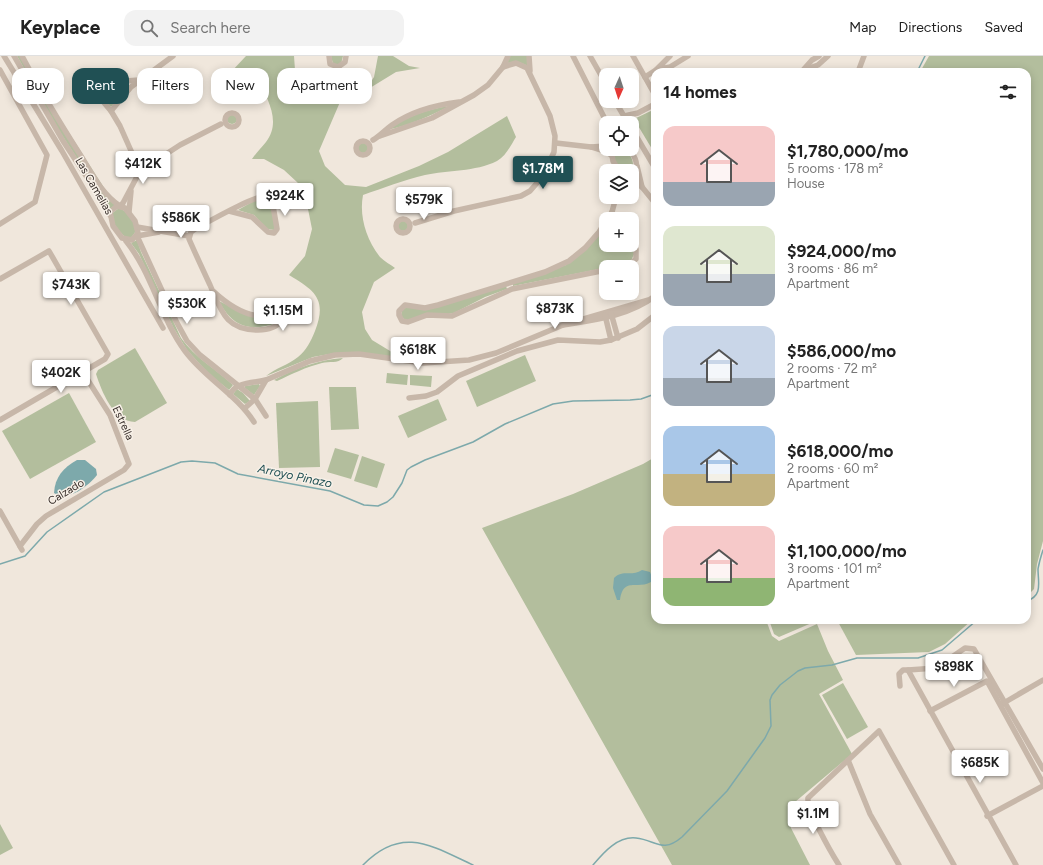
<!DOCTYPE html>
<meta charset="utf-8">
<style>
:root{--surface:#fff;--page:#f2f2f2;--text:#222;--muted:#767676;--line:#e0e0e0;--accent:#205054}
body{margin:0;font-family:Figtree,sans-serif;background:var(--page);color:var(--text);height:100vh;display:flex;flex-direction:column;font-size:15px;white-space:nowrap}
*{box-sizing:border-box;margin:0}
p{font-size:13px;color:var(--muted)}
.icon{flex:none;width:22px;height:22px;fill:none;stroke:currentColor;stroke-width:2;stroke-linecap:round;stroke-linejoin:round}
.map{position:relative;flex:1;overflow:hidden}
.side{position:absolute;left:651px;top:12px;width:380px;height:556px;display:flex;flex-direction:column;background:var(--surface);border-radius:12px;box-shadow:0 2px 10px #0003}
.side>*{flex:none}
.hud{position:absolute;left:12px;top:12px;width:380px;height:36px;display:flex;gap:8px}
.needle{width:26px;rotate:183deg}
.fabs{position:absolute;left:599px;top:12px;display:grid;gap:8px}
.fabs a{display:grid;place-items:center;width:40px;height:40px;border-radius:8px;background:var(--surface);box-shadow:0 2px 10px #0003;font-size:20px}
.price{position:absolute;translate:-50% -34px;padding:0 9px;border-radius:4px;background:#fff;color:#222;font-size:13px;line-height:26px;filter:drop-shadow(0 1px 2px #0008)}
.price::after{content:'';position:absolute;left:50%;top:24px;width:12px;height:9px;margin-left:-6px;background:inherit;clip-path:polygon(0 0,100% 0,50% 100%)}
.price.on{background:var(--accent);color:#fff}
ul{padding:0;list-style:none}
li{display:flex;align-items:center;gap:12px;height:100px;padding:0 12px}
li span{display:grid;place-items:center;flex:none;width:112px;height:80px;border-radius:12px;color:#555}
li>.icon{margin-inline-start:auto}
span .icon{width:48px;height:48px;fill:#fffc;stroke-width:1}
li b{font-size:17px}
h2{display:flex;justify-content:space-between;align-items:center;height:48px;padding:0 12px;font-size:17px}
.pill{padding:0 14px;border-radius:12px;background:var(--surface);box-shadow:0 2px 10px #0003;font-size:14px;line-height:36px}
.pill.on{background:var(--accent);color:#fff}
header{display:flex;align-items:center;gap:24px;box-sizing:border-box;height:56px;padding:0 20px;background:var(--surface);border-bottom:1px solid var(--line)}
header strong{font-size:19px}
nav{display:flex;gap:22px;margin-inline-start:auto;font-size:14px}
.search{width:280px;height:36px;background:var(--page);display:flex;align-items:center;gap:10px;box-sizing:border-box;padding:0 14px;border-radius:12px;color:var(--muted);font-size:15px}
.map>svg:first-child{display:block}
.green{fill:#b3be9d}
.water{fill:#7da9ab}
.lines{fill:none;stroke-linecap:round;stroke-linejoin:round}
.stream{stroke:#7da9ab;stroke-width:1.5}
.minor{stroke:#c7b7a9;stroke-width:5.5}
.labels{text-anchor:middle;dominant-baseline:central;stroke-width:3;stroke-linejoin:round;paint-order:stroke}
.street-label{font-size:11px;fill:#352c28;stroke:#f8f1e8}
.water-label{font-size:12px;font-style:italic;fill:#205054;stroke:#f8f1e8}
</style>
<header>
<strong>Keyplace</strong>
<div class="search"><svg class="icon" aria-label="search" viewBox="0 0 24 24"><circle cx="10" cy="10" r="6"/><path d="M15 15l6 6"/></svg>Search here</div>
<nav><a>Map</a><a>Directions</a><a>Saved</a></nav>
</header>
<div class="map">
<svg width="1043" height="809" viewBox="0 0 1043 809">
<rect width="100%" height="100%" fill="#f0e7dc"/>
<g class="green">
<path d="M17,0H20L115,149L110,153L58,73Z"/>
<path d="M246,0H294L295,14L313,38L321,44L340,46L319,95L325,110L345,129L366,131L419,110L448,96L507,60L516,81C511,89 506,100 497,105C475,116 448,114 425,119C404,124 383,132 363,139C359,160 366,183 380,201C384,205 391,209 395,212L374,226L362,256L365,273L372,284L400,301L335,297L313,301L266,320C276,312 288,309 298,301C306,295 311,285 315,275C327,244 316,235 289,219L305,200L312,173L307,148L298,127L284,114L264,103H252C256,97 261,92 266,86C282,65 267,42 257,22L231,16Z"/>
<path d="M331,0H343L341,8H333Z"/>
<path d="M378,0H393L409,10L420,12L396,16L365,35L374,21Z"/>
<path d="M509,0H527L528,10L519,6L506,7Z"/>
<path d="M929,0H1043V485L1037,508L1034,533L1027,540V16H920Z"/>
<path d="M129,26L112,50H110L94,33L95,27Z"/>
<path d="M450,50C429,60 409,70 386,74C406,61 427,53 450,50Z"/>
<path d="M655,53V98L634,63Z"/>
<circle cx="232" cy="63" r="5"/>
<circle cx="363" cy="92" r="5"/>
<path d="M612,93H625C632,100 634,106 633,115H622L613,103Z"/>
<path d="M259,142H268L270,144L275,172L274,174L267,173L254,159L238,154Z"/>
<path d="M119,152C127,154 135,167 136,175L131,182H126L116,172L111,158Z"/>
<circle cx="403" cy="170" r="5"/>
<path d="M606,167V189H632L635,196L631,205L625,208L513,230V228L566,209Z"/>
<path d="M137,184L141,196L181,282C195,302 216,313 233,329L229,334L209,318L187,294L173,271L139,198L131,187Z"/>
<path d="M506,230L507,233L485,241L454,257L406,265L401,260L402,254L407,251L426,254Z"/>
<path d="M219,245L246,258L279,259V263C276,268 271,269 266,270C243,275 229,265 219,245Z"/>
<path d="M135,292L167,347L135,366C113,365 102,336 96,318L98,314Z"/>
<path d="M525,299L536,325L477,351L466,325Z"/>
<path d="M343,302C338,308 329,305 322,307C306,311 292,318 277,325L274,324C296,312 318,304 343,302Z"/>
<path d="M387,317L408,319L407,329L386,327Z"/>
<path d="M410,319L432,320L431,331L410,329Z"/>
<path d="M259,328L260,330L254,339L245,332V330Z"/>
<path d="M329,331H356L359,373L331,374Z"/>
<path d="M237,333L243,337L250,345L245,348L233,338Z"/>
<path d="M69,337L96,386L30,423L2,375Z"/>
<path d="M438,343L447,364L408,382L398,360Z"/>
<path d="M318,345L320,411L279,412L276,347Z"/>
<path d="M335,392L359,399L351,423L327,416Z"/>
<path d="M362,400L385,408L377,432L354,425Z"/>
<path d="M655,401V564H766L772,580L779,585L817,568L828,595L843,624L819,638L852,698L795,746L791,755L789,764L791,772L810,809H672L482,472L573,438L643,408Z"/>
<path d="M769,564H813L814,566L779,581L774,578Z"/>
<path d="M837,564H972L945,588L929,596L856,599Z"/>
<path d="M843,627L868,671L847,683L822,639Z"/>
<path d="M0,768L13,792L0,799Z"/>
</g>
<g class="water">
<path d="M77,404H85L96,413L97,419C88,430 69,446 54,437C55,421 63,412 77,404Z"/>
<path d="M642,514L650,516L652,521L651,526C638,534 623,520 620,544H617L613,532L614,522C623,513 632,521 642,514Z"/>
</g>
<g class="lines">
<g class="stream">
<path d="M917,16L925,0"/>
<path d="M0,508L25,500L47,476L104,436L181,406L192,405L215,407L238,418L330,435L364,449L378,450L387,446L393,441L402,427L407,414L411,411L425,404L473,386L505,368L553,348L573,345L630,344L641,343L655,338"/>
<path d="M1027,545C1043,539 1038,527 1038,513C1039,507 1041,500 1043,494"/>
<path d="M363,809C402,769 432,790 473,809"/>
<path d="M593,809C604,796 618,780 636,782C656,784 662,798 682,781L727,735L765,682L771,670L770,644L772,639L780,629L798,615L805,612L832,609L857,602H918L942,594L977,564"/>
</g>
<g class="minor">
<path d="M4,0L62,95L163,272"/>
<path d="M14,0L63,85L102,144L110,159"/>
<path d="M22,0C40,34 60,67 81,100C92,118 102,138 120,150L123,147L140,115"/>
<path d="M329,0L330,8L338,11L345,6L346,0"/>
<path d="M529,0L530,15"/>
<path d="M573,0L607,67"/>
<path d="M590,0L606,28"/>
<path d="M633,0L655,39"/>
<path d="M670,0L656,14L670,11L688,0"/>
<path d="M804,13L812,4L819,0"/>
<path d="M0,14L47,99L35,146L0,168"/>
<path d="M798,16L818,9L828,0"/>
<path d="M858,16L864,0"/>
<path d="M645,21L656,14"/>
<path d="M139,24L113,26L96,25L91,31L111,55L120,70L140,115L180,89L221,68"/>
<path d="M615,45L628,67"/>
<path d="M111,55L131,31L173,0"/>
<circle cx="232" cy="64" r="7"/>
<path d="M624,60L638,57L655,48"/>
<path d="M632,73L655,112"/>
<path d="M380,80L432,62L474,39L488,29L503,11L508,0"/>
<path d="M373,84C380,80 385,74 392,69C412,55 435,49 459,46"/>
<circle cx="363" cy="92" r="7"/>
<path d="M556,87L591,91"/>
<path d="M606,90L591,91L607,96L611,99"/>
<path d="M611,93L613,105L619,115"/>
<path d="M629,93C635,100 641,112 632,118"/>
<path d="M632,123L642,131L637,110"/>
<path d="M642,131L655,147"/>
<path d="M117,150L125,152L135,165L138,177L132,184L122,182L113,170L110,156Z"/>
<path d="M129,156L131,135"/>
<path d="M612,156L617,163"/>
<circle cx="403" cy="170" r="7"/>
<path d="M415,167L454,155L521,140L530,135L543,120L554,96L555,80L550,60L527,12L516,7L503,11"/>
<path d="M137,171L189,180"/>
<path d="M159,176L137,180L176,265L187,285L200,299L255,343L266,360"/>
<path d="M126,185C152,217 160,261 185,295C205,322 236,338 254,366"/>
<path d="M620,211L630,208L636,203V193L632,186"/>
<path d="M606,214L512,233L452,260L427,259L408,266L402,265L399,259V255L405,249L425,252L438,249L545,216L569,205L585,192L599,176L612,156L616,141"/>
<path d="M0,223L49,195L108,298L105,303L0,364"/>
<path d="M213,235C226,247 243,260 262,260C267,260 272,257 277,257L281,260V265C276,272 266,274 258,274C225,274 221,254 210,229C203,214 196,199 189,183L191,176L195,173C208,166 258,137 269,140L272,144L277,173L274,177L268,176L252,161L229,155"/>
<path d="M652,243L563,269C594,264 629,260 655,240"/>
<path d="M611,257L618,282"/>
<path d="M605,259L611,284"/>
<path d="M266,324L310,305L335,299L359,298L423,307L469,304L496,297L563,269"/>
<path d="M230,339C234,326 254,327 266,324L255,343L245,352"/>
<path d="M409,342L426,340L437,336L458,320L517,295L558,284L600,286L611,284L637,273L655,259"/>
<path d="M0,455L22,494"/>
<path d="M20,490L37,468L46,460L124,414L129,408L110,359L82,315"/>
<path d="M908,614L936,612L965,592L974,593L1043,713"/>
<path d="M900,630L899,618L903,614H908L1016,809"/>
<path d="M1002,648L1043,624"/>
<path d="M930,655L987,625L1043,727"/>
<path d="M848,704L870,758L899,809"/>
<path d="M987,760L1043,730"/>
<path d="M839,809C832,798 806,753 808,742L879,675L954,809"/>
</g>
</g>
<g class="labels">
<g class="street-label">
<text transform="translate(94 130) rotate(60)">Las Camelias</text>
<text transform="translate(123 367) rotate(65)">Estrella</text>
<text transform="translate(66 436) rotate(-31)">Calzado</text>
</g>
<g class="water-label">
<text transform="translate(295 420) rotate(12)">Arroyo Pinazo</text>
</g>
</g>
</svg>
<div class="fabs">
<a><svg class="needle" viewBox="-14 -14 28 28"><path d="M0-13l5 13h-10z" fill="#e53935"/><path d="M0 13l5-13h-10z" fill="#767676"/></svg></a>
<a><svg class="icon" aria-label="locate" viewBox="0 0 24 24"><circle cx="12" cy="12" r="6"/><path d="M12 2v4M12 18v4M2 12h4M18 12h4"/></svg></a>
<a><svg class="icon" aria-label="layers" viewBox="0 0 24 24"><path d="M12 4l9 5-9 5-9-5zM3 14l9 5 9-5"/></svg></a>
<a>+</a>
<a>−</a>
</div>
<b class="price" style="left:143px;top:129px">$412K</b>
<b class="price on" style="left:543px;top:134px">$1.78M</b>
<b class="price" style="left:285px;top:161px">$924K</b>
<b class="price" style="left:424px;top:165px">$579K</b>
<b class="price" style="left:181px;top:183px">$586K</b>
<b class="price" style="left:71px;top:250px">$743K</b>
<b class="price" style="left:187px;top:269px">$530K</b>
<b class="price" style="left:555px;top:274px">$873K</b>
<b class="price" style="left:283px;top:276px">$1.15M</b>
<b class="price" style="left:418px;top:315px">$618K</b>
<b class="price" style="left:61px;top:338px">$402K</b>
<b class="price" style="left:954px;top:632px">$898K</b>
<b class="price" style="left:980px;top:728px">$685K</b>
<b class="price" style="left:813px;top:779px">$1.1M</b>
<div class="hud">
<a class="pill">Buy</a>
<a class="pill on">Rent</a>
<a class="pill">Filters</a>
<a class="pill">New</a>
<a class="pill">Apartment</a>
</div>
<section class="side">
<h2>14 homes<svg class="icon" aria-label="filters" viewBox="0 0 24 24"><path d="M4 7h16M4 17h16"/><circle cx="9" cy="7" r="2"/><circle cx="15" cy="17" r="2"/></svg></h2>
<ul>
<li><span style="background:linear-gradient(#f6c9c9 70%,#9aa5b1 0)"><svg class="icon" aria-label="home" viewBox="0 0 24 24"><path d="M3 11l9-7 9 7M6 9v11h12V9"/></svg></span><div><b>$1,780,000/mo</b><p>5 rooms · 178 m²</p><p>House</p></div></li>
<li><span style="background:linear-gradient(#dfe7d0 60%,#9aa5b1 0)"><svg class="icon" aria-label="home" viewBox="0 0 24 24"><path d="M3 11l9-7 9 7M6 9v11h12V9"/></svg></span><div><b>$924,000/mo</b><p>3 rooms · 86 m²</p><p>Apartment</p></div></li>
<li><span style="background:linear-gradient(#c9d6e8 65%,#9aa5b1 0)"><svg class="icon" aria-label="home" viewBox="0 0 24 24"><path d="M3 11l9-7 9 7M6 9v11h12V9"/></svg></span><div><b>$586,000/mo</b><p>2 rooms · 72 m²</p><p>Apartment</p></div></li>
<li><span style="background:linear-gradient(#a9c7e8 60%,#c2b280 0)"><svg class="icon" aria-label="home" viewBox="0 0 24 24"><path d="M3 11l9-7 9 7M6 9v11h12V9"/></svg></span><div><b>$618,000/mo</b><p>2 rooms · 60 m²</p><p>Apartment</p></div></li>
<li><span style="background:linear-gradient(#f6c9c9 65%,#8fb573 0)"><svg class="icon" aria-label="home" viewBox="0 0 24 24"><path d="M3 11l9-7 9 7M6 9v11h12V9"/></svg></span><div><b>$1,100,000/mo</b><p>3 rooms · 101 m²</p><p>Apartment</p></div></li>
</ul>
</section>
</div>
